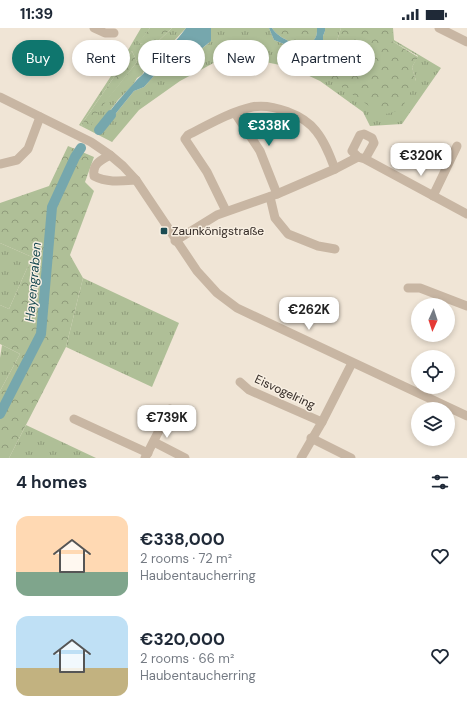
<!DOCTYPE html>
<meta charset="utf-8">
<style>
:root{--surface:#fff;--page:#f6f6f7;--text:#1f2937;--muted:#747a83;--accent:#0f766e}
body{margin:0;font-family:"DM Sans",sans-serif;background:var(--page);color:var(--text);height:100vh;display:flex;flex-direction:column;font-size:15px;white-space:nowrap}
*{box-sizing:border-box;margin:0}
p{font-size:13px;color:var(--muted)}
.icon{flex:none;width:22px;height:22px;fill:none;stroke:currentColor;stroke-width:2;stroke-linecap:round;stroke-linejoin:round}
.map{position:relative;height:430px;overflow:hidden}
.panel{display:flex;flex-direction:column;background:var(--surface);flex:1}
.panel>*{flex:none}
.top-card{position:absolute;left:12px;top:12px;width:443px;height:36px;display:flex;gap:8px}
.needle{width:26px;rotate:183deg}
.fabs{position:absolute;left:411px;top:270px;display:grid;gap:8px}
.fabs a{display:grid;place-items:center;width:44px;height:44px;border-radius:50%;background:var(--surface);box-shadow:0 2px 6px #0003;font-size:20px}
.price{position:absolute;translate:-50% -34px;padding:0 9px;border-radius:8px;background:#fff;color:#222;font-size:13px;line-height:26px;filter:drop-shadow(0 1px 2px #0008)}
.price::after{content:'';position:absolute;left:50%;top:24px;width:12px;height:9px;margin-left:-6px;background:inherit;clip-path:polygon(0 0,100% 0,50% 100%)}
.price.on{background:var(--accent);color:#fff}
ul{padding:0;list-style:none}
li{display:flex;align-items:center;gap:12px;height:100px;padding:0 16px}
li span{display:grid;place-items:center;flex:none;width:112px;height:80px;border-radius:12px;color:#555}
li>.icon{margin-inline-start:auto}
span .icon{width:48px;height:48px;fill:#fffc;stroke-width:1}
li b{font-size:17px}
h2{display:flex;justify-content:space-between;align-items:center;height:48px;padding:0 16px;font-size:17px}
.tag{padding:0 14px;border-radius:18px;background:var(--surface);box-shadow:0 2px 6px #0003;font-size:14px;line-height:36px}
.tag.on{background:var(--accent);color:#fff}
.status{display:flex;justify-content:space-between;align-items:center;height:28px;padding:0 20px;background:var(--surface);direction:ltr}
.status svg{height:11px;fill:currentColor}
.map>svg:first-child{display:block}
.grass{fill:url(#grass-tufts);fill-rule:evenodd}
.forest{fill:url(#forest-crowns)}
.water{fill:#76a7ad}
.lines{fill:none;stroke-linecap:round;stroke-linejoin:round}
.canal{stroke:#76a7ad;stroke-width:10}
.minor{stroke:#c8b6a3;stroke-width:9}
.poi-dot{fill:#1b4c53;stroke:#f8efe2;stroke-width:1.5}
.labels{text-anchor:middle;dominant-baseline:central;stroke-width:3;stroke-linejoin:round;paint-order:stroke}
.poi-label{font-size:12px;fill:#332a25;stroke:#f8efe2;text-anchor:start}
.street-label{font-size:12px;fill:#332a25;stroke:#f8efe2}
.water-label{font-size:13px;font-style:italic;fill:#1b4c53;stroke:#f8efe2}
</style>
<div class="status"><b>11:39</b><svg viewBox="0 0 49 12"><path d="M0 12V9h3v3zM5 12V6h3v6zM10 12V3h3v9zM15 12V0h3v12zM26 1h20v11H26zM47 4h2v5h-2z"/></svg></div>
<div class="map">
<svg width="467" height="430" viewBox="0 0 467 430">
<defs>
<pattern id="grass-tufts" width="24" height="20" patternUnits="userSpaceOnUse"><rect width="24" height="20" fill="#afbf97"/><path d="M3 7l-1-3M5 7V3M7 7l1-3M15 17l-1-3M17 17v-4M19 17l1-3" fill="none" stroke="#8f9b7b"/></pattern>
<pattern id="forest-crowns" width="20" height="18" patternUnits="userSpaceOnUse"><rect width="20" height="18" fill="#afbf97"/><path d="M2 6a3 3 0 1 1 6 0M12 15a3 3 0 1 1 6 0" fill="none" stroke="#8f9b7b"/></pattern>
</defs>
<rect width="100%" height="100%" fill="#f0e5d6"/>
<g class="grass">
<path d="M141,0H150L139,15L153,18L172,0H186L173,14L153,33L148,36L142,47L137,50L133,57L118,72L109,84L102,96L108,95L134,63L144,59L161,40L183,26L200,22L209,15L211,0H269L274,12L304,24L323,21V8L325,3V0H341L326,48L416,53L412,39L418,28L392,13V0H393L394,12L441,40L402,96L370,98L363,84L320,53L290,39L241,29L221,31L180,53L139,82L112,114L79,97L128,22ZM132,23L137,34L96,85L89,100L81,97Z"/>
<path d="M0,215L32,229L9,281L0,277Z"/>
<path d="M83,250L179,295L152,359L66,319Z"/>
<path d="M2,317L20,326L0,363V330Z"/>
<path d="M26,397L96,430H9Z"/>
</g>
<g class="forest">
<path d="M150,0H172L153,18L138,15Z"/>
<path d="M272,0H317C319,28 280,14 272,0Z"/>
<path d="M341,0H392V13L418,29L412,39L416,53L401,82L382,87L326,48Z"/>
<path d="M132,23L137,34L97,85L89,101L81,97Z"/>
<path d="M68,118L94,129L85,154L94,163L70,227L83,250L66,319L9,430H0V363L20,326L0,316V277L9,281L32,229L0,215V175L49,158Z"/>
</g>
<g class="water">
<path d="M186,0H211V13L200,22L183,26L161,40L144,59L134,63L108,95L104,98H102C108,83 115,77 125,65C131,59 136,52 142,47C146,44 146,37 150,34C163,26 177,13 186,0Z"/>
<path d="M269,0H272C280,14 319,28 317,0H325V3L323,8V21L321,24L316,25L313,22L304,24L274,12Z"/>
</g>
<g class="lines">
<g class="canal">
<path d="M99,102L111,87"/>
<path d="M0,386L41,306L52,179L75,129L81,120"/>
</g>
<g class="minor">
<path d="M94,0L105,5H114"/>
<path d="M439,0L467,14"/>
<path d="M0,69L91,114L110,127L123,138L136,152L197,243L217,265L237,280L467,388"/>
<path d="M235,85L260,123L277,166"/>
<path d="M110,127C101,132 92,136 94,148C107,155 122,153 136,152"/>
<path d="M365,131L374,115L372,110L364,106L360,107L352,123L358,129L365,131L467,186"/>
<path d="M0,136L17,132L28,121L40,89"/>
<path d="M433,168L457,118"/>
<path d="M270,169L275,190L288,206L318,218L335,221"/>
<path d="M226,183L207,144L185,111L188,107C208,97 230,84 252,79C272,75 304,87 316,103C325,114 330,128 335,141"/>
<path d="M175,213L217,187L277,166L335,141L358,129"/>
<path d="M408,260H420L467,278"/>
<path d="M240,354L249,362L322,394"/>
<path d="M74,391L148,425"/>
<path d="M311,410L351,430"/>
<path d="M154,414L185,430"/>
<path d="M145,430L170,381"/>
<path d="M301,430L322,394L352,335"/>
</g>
</g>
<rect class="poi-dot" x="160" y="199" width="8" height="8" rx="2"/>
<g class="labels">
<g class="poi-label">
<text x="172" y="203">Zaunkönigstraße</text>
</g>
<g class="street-label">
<text transform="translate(285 364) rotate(25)">Eisvogelring</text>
</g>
<g class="water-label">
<text transform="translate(33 254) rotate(-85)">Hayengraben</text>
</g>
</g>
</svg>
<div class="fabs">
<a><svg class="needle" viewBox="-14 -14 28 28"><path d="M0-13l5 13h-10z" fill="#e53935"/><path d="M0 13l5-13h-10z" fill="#747a83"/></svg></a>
<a><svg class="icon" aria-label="locate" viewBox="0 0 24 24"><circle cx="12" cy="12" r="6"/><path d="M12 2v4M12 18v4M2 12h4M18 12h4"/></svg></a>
<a><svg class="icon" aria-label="layers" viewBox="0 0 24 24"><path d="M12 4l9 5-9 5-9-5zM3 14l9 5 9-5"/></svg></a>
</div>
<b class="price on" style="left:269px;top:119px">€338K</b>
<b class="price" style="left:421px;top:149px">€320K</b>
<b class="price" style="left:309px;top:303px">€262K</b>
<b class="price" style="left:167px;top:411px">€739K</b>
<div class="top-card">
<a class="tag on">Buy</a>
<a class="tag">Rent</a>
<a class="tag">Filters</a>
<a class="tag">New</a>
<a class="tag">Apartment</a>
</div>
</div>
<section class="panel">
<h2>4 homes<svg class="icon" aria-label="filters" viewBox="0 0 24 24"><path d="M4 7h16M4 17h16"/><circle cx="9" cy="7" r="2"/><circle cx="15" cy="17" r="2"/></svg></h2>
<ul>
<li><span style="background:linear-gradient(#ffd9b3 70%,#7fa58c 0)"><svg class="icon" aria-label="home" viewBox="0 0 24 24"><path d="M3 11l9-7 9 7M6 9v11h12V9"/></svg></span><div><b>€338,000</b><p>2 rooms · 72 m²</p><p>Haubentaucherring</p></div><svg class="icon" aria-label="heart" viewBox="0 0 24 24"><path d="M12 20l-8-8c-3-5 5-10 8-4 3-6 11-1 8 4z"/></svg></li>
<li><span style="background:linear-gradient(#bfe0f5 65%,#c2b280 0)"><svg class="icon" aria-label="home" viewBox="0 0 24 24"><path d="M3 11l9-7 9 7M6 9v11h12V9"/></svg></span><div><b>€320,000</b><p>2 rooms · 66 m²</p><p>Haubentaucherring</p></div><svg class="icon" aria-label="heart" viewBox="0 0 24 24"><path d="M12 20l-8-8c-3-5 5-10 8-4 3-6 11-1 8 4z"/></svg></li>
</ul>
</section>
